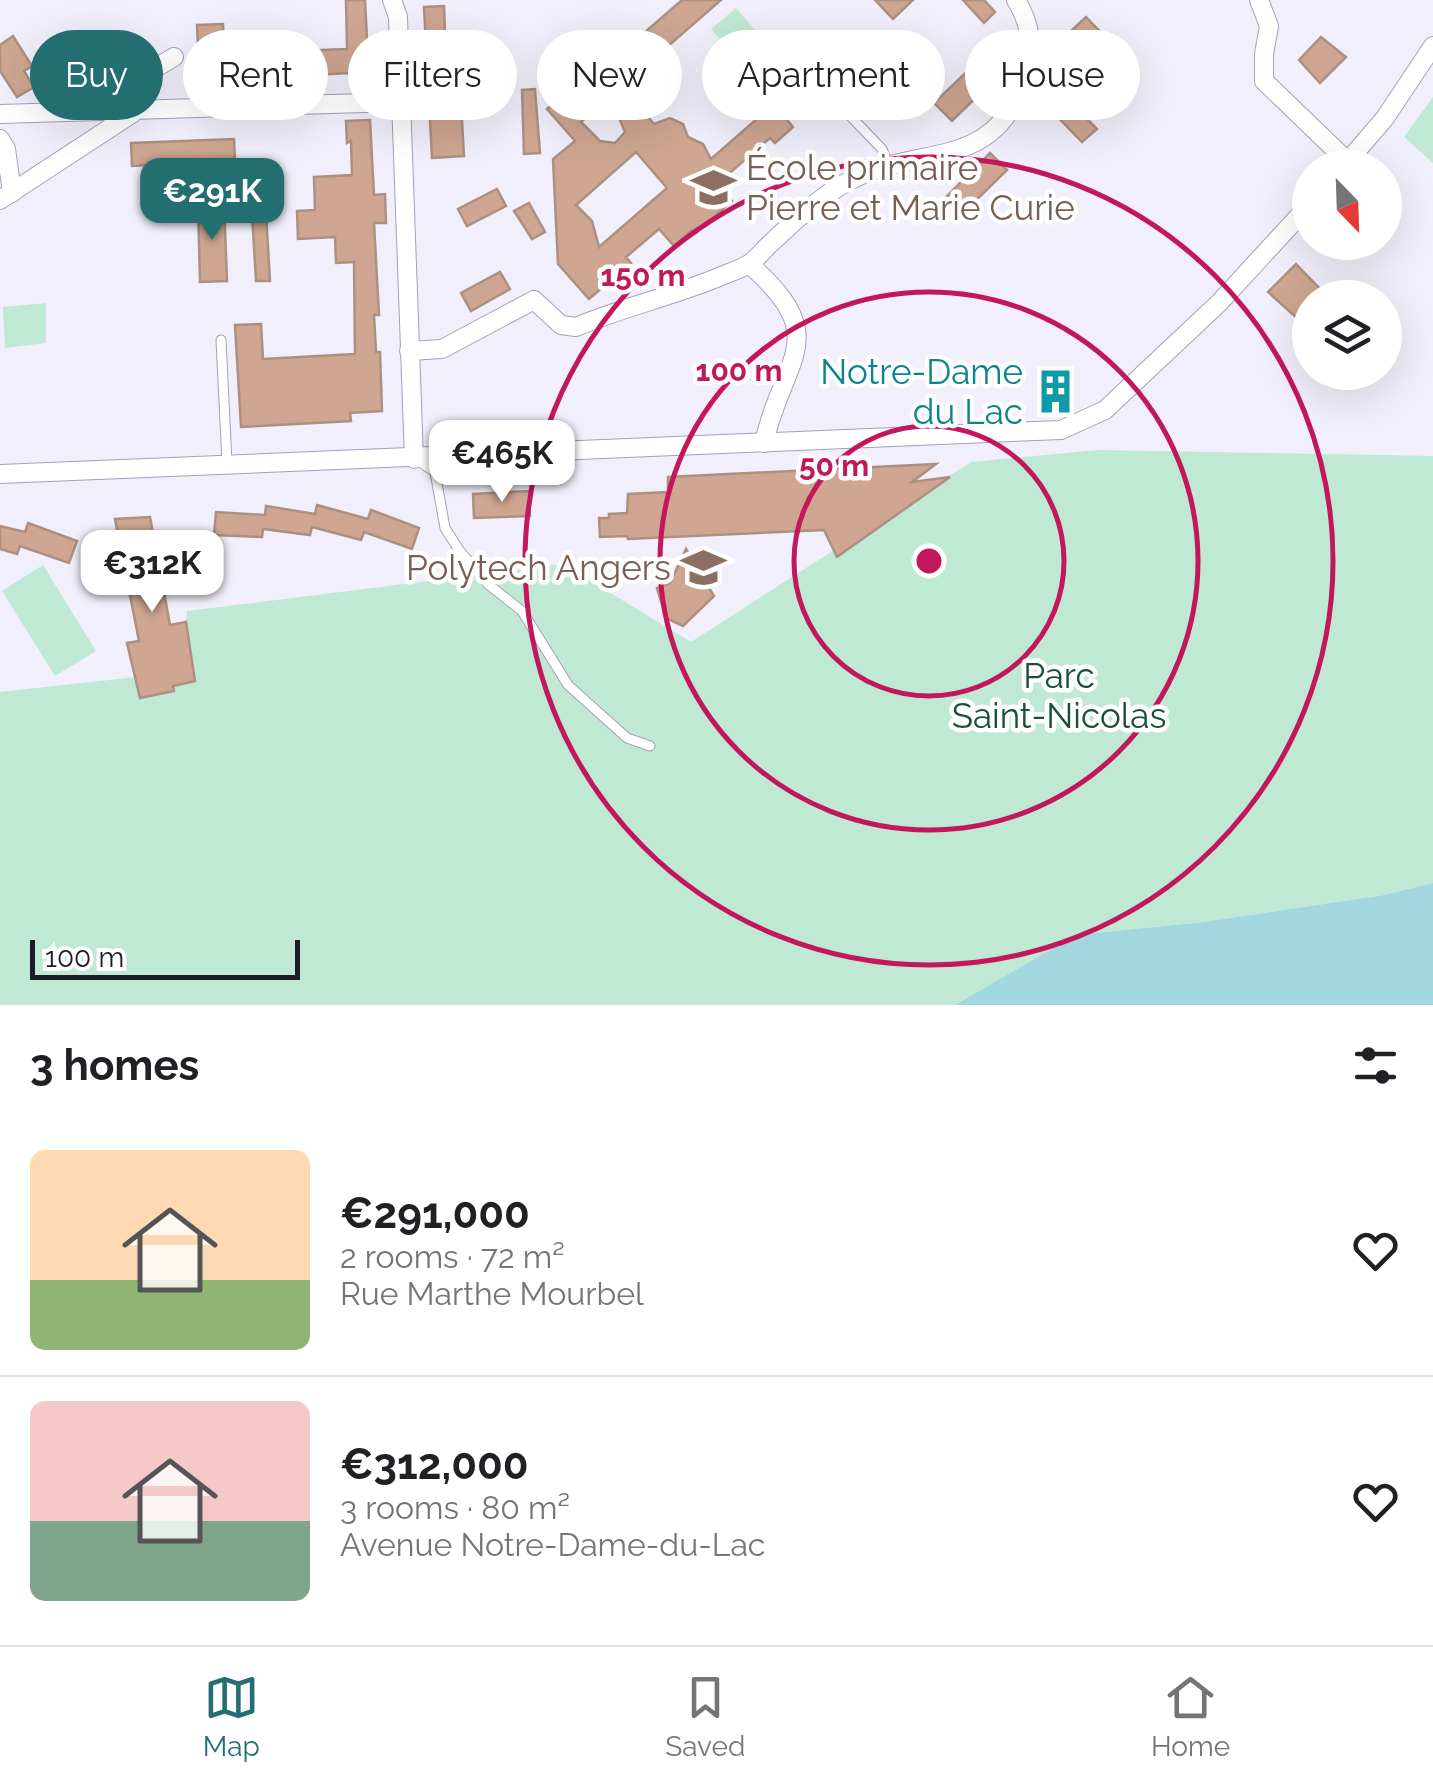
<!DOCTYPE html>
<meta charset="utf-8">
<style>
:root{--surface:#fff;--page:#f2f2f2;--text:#202124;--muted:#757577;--line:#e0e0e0;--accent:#236e71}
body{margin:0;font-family:Raleway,sans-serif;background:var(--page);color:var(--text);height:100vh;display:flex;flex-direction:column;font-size:38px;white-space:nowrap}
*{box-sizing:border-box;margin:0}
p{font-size:32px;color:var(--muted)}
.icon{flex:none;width:55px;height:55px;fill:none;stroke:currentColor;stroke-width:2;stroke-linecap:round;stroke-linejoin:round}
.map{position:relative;height:1005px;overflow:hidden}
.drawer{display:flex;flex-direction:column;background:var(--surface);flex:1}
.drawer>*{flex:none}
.hud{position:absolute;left:30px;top:30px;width:1375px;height:90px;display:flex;gap:20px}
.needle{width:65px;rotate:157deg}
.fabs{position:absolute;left:1292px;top:150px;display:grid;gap:20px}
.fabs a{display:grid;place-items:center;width:110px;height:110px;border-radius:50%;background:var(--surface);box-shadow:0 10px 40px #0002;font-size:50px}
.scale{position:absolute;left:30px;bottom:25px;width:270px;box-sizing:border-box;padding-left:10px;border:5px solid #1d1b25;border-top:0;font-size:28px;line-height:35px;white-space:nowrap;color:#1d1b25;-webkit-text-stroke:8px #fefefe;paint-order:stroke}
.price{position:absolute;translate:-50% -85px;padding:0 22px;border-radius:20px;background:#fff;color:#222;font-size:32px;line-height:65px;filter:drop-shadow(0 2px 5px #0008)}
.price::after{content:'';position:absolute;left:50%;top:60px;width:30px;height:22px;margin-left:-15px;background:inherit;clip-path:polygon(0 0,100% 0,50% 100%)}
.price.on{background:var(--accent);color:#fff}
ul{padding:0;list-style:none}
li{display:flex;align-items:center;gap:30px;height:250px;padding:0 30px}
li+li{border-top:2px solid var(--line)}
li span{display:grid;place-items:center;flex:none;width:280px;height:200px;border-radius:15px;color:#555}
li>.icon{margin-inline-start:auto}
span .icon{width:120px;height:120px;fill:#fffc;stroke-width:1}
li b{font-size:42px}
h2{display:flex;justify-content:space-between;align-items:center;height:120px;padding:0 30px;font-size:42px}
.tag{padding:0 35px;border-radius:45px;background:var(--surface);box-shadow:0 10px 40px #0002;font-size:35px;line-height:90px}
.tag.on{background:var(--accent);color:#fff}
.menu{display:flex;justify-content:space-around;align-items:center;height:140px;border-top:2px solid var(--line);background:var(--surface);font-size:28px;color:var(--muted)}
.menu a{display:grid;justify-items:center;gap:5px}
.menu .on{color:var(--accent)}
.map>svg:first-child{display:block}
.green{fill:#c0e9d5}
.water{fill:#a3d7e0}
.building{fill:#cea691;stroke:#ac9081;stroke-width:2.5;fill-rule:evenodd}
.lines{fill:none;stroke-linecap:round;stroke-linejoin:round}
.lane-casing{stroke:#a59fbb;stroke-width:11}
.street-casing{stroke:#a59fbb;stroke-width:20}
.lane{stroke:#fff;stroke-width:9}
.street{stroke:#fff;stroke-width:18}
.ring{fill:none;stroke:#c2185b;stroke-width:5}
.labels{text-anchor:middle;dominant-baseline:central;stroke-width:9;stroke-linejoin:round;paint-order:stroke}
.education-label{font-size:35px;fill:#785e54;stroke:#fefefe;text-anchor:start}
.culture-label{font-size:35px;fill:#0d838f;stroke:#fefefe;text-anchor:end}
.park-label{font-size:35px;fill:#174f3a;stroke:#fefefe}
.centre{fill:#c2185b;stroke:#fefefe;stroke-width:5}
.ring-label{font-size:30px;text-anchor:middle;font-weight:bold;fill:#c2185b;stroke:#fefefe;stroke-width:9;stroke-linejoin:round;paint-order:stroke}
</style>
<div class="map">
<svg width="1433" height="1005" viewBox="0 0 1433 1005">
<rect width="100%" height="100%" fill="#f1effb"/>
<g class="green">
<path d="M736,8L782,61L757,82L711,29Z"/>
<path d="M1433,97V163L1404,137Z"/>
<path d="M46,303V343L5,348L3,307Z"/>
<path d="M1098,450L1433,456V883L1384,895L1203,922L1077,935L955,1005H0V692L182,672L187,611L563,564L691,642L971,462Z"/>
<path d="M43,565L96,651L55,676L2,591Z"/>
</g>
<path class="water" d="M1433,883V1005H955L1076,935L1203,922L1384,895Z"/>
<g class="building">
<path d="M346,0H365L369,78L350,79V73L295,76L294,51L347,49Z"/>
<path d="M682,0H721L622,86L654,124L670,118L683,124L688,137L703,144L711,159L774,104L793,127L775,143L770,138L717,184L732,201L696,233L692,230L674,246L659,229L626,257L631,263L589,299L558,264L553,159L575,141L547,109L573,87L569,82L598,57L606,66ZM605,101L620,120L625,132L615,143L600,141L581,122ZM636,152L667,188L599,247L592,221L576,205Z"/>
<path d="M875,0H913L893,19Z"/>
<path d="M963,0H984L995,12L984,23Z"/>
<path d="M444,6L446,64L453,104L461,103L464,156L432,158L424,7Z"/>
<path d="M1086,17L1117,49L1102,62L1071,31Z"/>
<path d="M223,24L225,76L199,78V61L192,54L198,48L197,25Z"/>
<path d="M13,36L32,66L24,71L34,87L17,97L0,71V45Z"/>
<path d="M1321,37L1346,57L1320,83L1299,60Z"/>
<path d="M129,40L143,60L88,95L75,75Z"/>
<path d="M843,53L887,101L868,118L824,71Z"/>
<path d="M979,60L997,77L952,121L934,103Z"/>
<path d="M535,89L540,153L524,154L522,90Z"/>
<path d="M1065,97L1097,129L1082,142L1051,110Z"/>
<path d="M370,120L374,195L385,194L386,223H374L379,315H374L376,352H380L382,411L350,413L351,421L241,427L235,325L261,324L263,359L355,354L354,262L336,263L335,237L298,239L297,211L315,210L314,177L352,175L351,141L347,143L346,121Z"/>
<path d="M234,139L235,161L132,166L131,143Z"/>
<path d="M990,153L1007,170L961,215L945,198Z"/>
<path d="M497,189L506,206L467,226L458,209Z"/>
<path d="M529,203L545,232L532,239L514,211Z"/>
<path d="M224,204L227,281L200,282L198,205Z"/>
<path d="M266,213L270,281H256L252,214Z"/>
<path d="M1296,264L1329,298H1310V330L1268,292Z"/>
<path d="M500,272L510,289L471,311L461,293Z"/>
<path d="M936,464L912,482L950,477L837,557L824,530L628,539L627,536L600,537L599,518H609V514L627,513L628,494L668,492V477Z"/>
<path d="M529,491L530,516L474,518L473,494Z"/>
<path d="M317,505L368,519L371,510L419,528L412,549L364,532L361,540L312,527L310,535L263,529L262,537L214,535L216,512L265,515L266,506L315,514Z"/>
<path d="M150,517L170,625L186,622L195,681L173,686L174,691L140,698L127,643L139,641L115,519Z"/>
<path d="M28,523L77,541L69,563L20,546L17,554L0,549V526L25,532Z"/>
<path d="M686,549L714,596L683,626L666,618L657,588L670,583Z"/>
</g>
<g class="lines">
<defs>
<g id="lane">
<path d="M808,72L882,149L888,165"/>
<path d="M221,340L227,463"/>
<path d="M417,460L435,472L445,528L459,550L489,585L522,611L568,685L627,738L650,746"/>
</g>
<g id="street">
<path d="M392,0L398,17L414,459"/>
<path d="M1259,0L1269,26L1264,54V81L1347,161"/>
<path d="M107,112L115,92L174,57"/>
<path d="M0,114L399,102"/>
<path d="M0,139L6,149L12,193"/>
<path d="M1342,168L1385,118L1433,46"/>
<path d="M0,200L133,113"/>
<path d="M749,264C835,339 782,358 764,443"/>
<path d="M409,351L442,349L534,300L561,325L576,327C621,308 669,297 714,279C725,274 739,270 749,264C757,259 764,249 771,243C796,220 819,197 849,181C920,143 998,174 1026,73C1033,45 1031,24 1016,0"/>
<path d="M0,474L1061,430L1105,410L1219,303L1310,204"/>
</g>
</defs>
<use href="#lane" class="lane-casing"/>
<use href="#street" class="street-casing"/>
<use href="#lane" class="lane"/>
<use href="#street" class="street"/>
</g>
<g class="ring">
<circle cx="929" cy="561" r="135"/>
<circle cx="929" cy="561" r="269"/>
<circle cx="929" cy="561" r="404"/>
</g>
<defs>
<symbol id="school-bare" viewBox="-9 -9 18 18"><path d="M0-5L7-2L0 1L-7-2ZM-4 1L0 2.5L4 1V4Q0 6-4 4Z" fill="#8d6e63" stroke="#fefefe" stroke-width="2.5" paint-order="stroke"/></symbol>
<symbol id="building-bare" viewBox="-9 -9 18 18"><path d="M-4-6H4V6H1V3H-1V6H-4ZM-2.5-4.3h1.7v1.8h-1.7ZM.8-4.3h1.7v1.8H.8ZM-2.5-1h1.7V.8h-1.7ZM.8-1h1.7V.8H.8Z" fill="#0f9aa8" stroke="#fefefe" stroke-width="2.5" paint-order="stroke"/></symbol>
<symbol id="university-bare" viewBox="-9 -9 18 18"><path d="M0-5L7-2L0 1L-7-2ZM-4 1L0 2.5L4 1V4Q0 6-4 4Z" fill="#8d6e63" stroke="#fefefe" stroke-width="2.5" paint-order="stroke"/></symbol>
</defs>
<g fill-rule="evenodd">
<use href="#school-bare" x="682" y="156" width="63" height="63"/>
<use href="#building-bare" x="1024" y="360" width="63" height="63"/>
<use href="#university-bare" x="672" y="536" width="63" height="63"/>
</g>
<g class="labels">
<g class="education-label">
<text x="746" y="167">École primaire<tspan x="746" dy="40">Pierre et Marie Curie</tspan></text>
<text x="671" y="567" text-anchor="end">Polytech Angers</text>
</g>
<g class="culture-label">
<text x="1023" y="371">Notre-Dame<tspan x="1023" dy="40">du Lac</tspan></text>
</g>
<g class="park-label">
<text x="1059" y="675">Parc<tspan x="1059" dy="40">Saint-Nicolas</tspan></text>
</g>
</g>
<circle cx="929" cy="561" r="15" class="centre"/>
<g class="ring-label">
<text x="643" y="286">150 m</text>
<text x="739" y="381">100 m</text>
<text x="834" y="476">50 m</text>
</g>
</svg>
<div class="fabs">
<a><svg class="needle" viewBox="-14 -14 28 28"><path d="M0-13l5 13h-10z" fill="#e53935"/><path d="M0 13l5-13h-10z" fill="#757577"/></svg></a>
<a><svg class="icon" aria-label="layers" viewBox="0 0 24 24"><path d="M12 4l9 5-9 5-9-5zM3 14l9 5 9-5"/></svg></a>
</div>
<div class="scale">100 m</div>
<b class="price on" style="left:212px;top:243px">€291K</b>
<b class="price" style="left:502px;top:505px">€465K</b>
<b class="price" style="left:152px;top:615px">€312K</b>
<div class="hud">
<a class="tag on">Buy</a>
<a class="tag">Rent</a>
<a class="tag">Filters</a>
<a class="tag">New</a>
<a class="tag">Apartment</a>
<a class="tag">House</a>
</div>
</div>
<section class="drawer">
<h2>3 homes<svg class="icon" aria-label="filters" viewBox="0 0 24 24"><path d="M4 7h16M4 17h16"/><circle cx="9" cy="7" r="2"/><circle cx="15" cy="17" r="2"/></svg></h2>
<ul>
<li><span style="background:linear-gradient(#ffd9b3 65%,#8fb573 0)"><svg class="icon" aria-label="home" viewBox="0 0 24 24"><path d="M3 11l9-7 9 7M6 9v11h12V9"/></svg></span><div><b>€291,000</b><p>2 rooms · 72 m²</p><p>Rue Marthe Mourbel</p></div><svg class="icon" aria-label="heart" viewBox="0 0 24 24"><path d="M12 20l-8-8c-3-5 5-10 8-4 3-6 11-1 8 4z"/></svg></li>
<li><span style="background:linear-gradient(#f6c9c9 60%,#7fa58c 0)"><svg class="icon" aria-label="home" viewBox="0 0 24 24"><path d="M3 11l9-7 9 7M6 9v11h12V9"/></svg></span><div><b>€312,000</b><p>3 rooms · 80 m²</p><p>Avenue Notre-Dame-du-Lac</p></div><svg class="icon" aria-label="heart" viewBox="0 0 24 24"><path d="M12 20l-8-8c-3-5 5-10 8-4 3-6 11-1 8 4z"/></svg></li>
</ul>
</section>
<nav class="menu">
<a class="on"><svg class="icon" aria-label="map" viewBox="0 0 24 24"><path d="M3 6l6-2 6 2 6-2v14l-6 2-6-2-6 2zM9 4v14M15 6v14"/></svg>Map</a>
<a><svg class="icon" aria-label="saved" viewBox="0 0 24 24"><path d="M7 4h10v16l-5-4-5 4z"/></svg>Saved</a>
<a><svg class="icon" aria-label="home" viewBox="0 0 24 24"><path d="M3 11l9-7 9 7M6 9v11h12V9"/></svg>Home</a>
</nav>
